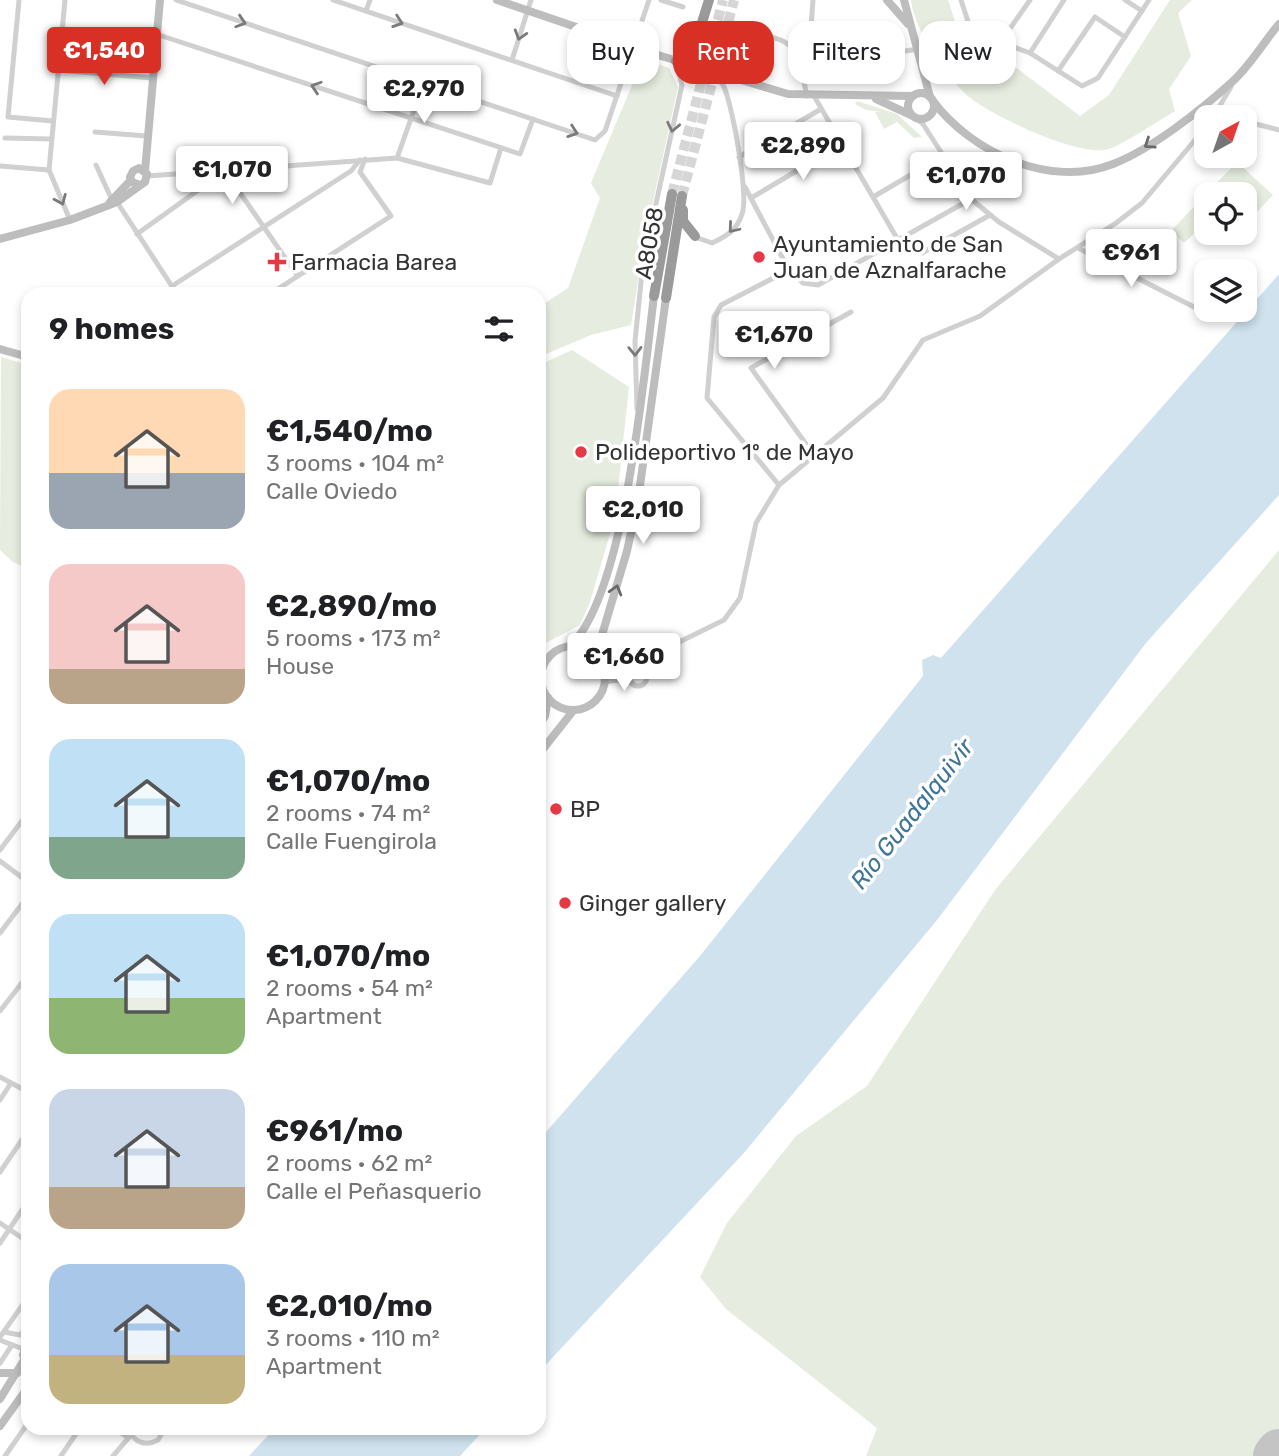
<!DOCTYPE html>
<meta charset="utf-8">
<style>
:root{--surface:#fff;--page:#f6f6f6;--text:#202124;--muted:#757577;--accent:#d93025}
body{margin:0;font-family:Rubik,sans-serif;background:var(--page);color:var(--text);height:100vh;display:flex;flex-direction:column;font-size:26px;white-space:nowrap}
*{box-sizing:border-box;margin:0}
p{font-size:23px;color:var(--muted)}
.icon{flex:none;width:38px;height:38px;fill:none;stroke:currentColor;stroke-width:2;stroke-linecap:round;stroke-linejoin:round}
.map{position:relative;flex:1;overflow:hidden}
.panel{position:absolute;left:21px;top:287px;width:525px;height:1148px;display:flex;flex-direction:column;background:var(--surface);border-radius:21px;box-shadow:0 4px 10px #0003}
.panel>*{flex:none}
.banner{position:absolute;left:567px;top:21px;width:606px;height:63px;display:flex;gap:14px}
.needle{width:46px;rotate:40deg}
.tools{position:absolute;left:1194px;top:105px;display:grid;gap:14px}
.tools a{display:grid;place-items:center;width:63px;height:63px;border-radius:14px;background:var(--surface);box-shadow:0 4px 10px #0003;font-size:35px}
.price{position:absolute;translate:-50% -60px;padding:0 16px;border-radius:7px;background:#fff;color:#222;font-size:23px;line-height:46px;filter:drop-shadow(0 2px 4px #0008)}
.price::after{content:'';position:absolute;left:50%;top:42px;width:21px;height:16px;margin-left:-10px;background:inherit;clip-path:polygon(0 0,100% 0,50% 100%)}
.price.current{background:var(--accent);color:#fff}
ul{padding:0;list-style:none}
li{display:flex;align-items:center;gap:21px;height:175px;padding:0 28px}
li span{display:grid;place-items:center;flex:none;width:196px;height:140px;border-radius:21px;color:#555}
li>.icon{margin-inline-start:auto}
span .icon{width:84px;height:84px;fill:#fffc;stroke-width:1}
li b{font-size:30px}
h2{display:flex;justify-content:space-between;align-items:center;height:84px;padding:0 28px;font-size:30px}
.pill{padding:0 24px;border-radius:21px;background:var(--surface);box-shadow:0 4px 10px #0003;font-size:24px;line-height:63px}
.pill.current{background:var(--accent);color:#fff}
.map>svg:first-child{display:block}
.green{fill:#e6ecdf}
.water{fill:#cfe2ee}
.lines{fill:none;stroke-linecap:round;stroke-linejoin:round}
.runway{stroke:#c4c4c4;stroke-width:46}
.highway-tunnel{stroke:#d6d6d6;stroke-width:10;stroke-dasharray:10 5;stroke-linecap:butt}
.street{stroke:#d0d0d0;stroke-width:5}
.secondary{stroke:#bdbdbd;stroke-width:8}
.highway{stroke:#9a9a9a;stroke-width:10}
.oneway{stroke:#7a7a7a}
.oneway2{stroke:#6a6a6a}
.poi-dot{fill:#e63946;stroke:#fff;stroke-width:2.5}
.labels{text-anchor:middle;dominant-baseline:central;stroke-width:7;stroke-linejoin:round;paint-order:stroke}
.street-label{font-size:23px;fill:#333;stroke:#fff}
.poi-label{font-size:23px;fill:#333;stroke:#fff;text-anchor:start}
.water-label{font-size:24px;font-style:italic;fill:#3f7597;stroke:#fff}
</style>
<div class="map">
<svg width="1279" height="1456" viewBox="0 0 1279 1456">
<rect width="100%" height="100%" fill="#fff"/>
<g class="green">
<path d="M911,0H948L970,68L1000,60L1018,69L1080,116L1109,95L1170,0H1192L1178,13L1191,56L1169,89L1175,111C1161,119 1117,149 1105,150C1074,154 1002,120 976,102C951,86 913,28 911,0Z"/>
<path d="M643,59L669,68L678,87L644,243L631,325L591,335L539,357V307L568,288L600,198L591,183Z"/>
<path d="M857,101L897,114L922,137L914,138L891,116L897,122L884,129L875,112H881L866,110L855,104Z"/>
<path d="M1237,162L1273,195L1244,226V194H1206Z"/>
<path d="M1206,194V223L1184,243L1171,231Z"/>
<path d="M572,350L629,387L615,517L590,602L580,625L540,646L539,365Z"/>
<path d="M1,357L28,365V569L13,562L0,550Z"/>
<path d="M1279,550V1456H866L877,1428L726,1309L700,1277L727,1223L796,1136L867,1086L995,890Z"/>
</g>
<g class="water">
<path d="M1279,274V495L1146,643L937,920L743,1154L539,1372V1140L700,956L923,676L922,660L933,655L941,658Z"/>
<path d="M275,1428H486L460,1456H249Z"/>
</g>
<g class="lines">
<path class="runway" d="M1276,1456L1279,1452"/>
<g class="highway-tunnel">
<path d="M672,194L723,0"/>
<path d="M682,196L734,0"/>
</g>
<g class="street">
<path d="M19,0L8,117L53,121"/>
<path d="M65,0L49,170L70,220"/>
<path d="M176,0L595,140L605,131L649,0"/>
<path d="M333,0L617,96"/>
<path d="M661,0L683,7"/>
<path d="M961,0L975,43L985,51L1011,46L1030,53L1082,86L1098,78L1149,0"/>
<path d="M1125,0L1142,11"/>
<path d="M366,11L370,0"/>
<path d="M156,34L520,154L533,119"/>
<path d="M62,37L155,46"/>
<path d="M795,47L810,41L813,0"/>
<path d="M995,50L1030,0"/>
<path d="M1030,53L1064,0"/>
<path d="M855,59L918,49"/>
<path d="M512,60L531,0"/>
<path d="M59,70L152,78"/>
<path d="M1058,71L1095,17L1125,37"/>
<path d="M746,83L762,36C802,39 799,63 807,96"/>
<path d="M814,96L898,240"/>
<path d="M1206,105L1216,114L1230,117"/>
<path d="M915,117L923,124L971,199L999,222L1059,259"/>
<path d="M1213,117L1231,87"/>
<path d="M1244,121L1279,130"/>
<path d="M95,132L146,136"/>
<path d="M5,138L51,139"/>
<path d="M739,157L821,109"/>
<path d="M397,158L424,82"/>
<path d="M96,165L112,200"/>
<path d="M0,166L49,170"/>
<path d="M225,171L297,275"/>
<path d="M147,176L397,158L490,183L501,148"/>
<path d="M745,187L789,270L803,283L818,285L971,199"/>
<path d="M873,197L943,156"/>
<path d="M751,198L842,144"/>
<path d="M117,202L177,294"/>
<path d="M137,234L204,186"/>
<path d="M695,237L712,243C727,236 737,230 742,214C749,197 732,101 723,85C720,80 715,76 712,72"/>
<path d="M1080,249L1194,307"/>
<path d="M922,253L990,215"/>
<path d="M172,286L351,171L360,160"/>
<path d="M270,294L391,216L360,172L365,159"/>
<path d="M637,409L635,341L643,263L682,85L676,61"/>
<path d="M814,455L751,368L851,312"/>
<path d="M779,485L707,398L714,317L721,305L789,270"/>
<path d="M603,667L636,669"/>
<circle cx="638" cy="677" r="9"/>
<path d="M637,669L665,649L724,620L740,598L756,523L779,485L883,398L923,340L980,316L1059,259L1116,223L1142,203L1206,127"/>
<path d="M605,682L617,680L632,683"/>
<path d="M0,850L28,813"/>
<path d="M0,861L28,882"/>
<path d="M0,933L28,896"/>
<path d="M0,1011L28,975"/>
<path d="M0,1077L28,1092"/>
<path d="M0,1100L11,1083"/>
<path d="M0,1172L28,1131"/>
<path d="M0,1223L28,1242"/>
<path d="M0,1243L28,1201"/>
<path d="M4,1332L20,1335L28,1325"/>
<path d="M0,1337L28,1297"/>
<path d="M0,1340L23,1349"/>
<path d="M0,1363L12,1345"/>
<path d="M114,1428L127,1437"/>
<path d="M128,1428C133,1442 145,1447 158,1440L165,1428"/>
<path d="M5,1456L28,1423"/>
<path d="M61,1456L80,1428"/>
<path d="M113,1456L131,1435"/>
</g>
<g class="secondary">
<path d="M497,0L661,56L788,94L912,96"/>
<path d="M887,0L908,24"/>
<path d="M904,0L930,97"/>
<circle cx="921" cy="106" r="13"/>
<path d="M876,99L911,115"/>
<path d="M933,101C971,152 1050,189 1113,164C1152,149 1201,110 1232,82C1250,66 1263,43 1279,24"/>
<path d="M145,171L160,0"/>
<path d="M110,202L131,180"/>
<path d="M0,239L70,220L117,202L145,182L147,174L139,168L133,171L130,177L132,182L140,185"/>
<path d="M0,349L28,357"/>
<path d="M570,646C625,596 644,374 654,296"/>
<circle cx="573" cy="678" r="32"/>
<path d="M596,655L627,551L638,500L666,298"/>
<path d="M539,726L545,716L548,698"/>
<path d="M539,754L573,711"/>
<path d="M28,1340L23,1355L28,1365"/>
<path d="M0,1373H17"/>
<path d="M0,1399L24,1360"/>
<path d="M0,1426L28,1387"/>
</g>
<g class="highway">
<path d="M676,61L695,45L709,0"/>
<path d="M683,210V221L695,236"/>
<path d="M654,296L672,194"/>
<path d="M666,298L682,196"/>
</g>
</g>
<defs><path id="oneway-chevron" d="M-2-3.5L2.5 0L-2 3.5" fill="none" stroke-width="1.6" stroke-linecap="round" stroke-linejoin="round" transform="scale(1.75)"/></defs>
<g class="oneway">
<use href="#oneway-chevron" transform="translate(241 22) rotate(18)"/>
<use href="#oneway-chevron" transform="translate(398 22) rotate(19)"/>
<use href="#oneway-chevron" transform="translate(520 35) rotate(107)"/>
<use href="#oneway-chevron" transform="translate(316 87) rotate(-162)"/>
<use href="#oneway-chevron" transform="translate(673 127) rotate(102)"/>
<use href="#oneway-chevron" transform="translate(573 132) rotate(19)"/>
<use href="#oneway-chevron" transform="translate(61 200) rotate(67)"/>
<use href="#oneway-chevron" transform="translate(733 228) rotate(130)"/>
<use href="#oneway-chevron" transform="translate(635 351) rotate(89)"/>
</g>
<g class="oneway2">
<use href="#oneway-chevron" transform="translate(1149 144) rotate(146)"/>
<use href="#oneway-chevron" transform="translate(616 590) rotate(-74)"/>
</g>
<g class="poi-dot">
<circle cx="759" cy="257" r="7"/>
<path d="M273.5 251.5h7v7h7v7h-7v7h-7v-7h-7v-7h7z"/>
<circle cx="581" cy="452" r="7"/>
<circle cx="556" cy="809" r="7"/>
<circle cx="565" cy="903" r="7"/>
</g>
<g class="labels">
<g class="street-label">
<text transform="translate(649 243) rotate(-80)">A8058</text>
</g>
<g class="poi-label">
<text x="773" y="244">Ayuntamiento de San<tspan x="773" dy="26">Juan de Aznalfarache</tspan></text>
<text x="291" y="262">Farmacia Barea</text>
<text x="595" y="452">Polideportivo 1º de Mayo</text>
<text x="570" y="809">BP</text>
<text x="579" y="903">Ginger gallery</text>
</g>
<g class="water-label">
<text transform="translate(912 814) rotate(-52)">Río Guadalquivir</text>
</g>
</g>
</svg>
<div class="tools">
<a><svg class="needle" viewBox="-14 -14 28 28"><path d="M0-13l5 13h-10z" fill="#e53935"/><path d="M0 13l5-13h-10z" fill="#757577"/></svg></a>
<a><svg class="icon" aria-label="locate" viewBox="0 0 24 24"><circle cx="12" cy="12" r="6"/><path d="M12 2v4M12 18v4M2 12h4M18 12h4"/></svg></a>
<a><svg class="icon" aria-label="layers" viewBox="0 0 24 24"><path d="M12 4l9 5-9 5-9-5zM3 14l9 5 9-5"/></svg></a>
</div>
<b class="price current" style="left:104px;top:87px">€1,540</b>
<b class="price" style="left:424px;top:125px">€2,970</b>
<b class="price" style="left:803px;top:182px">€2,890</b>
<b class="price" style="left:232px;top:206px">€1,070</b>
<b class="price" style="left:966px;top:212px">€1,070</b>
<b class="price" style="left:1131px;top:289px">€961</b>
<b class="price" style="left:774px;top:371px">€1,670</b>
<b class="price" style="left:643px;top:546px">€2,010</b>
<b class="price" style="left:624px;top:693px">€1,660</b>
<div class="banner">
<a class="pill">Buy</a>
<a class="pill current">Rent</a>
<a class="pill">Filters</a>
<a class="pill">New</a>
</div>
<section class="panel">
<h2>9 homes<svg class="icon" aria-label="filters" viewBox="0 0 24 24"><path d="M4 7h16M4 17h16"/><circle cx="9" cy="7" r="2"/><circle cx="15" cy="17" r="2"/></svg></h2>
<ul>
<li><span style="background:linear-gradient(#ffd9b3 60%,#9aa5b1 0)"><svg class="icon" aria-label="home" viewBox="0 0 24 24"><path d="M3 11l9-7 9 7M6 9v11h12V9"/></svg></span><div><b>€1,540/mo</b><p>3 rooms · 104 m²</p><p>Calle Oviedo</p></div></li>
<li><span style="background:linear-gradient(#f6c9c9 75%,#b9a48a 0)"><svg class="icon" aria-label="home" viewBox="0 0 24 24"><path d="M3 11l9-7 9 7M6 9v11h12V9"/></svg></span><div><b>€2,890/mo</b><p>5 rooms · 173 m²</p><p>House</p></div></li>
<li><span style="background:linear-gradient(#bfe0f5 70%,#7fa58c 0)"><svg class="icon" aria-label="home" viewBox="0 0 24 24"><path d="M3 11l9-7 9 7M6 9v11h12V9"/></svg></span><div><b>€1,070/mo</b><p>2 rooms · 74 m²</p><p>Calle Fuengirola</p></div></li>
<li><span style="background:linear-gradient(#bfe0f5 60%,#8fb573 0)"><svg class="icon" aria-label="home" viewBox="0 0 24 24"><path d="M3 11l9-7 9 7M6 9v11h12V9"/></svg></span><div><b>€1,070/mo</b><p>2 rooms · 54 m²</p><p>Apartment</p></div></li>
<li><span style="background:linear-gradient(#c9d6e8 70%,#b9a48a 0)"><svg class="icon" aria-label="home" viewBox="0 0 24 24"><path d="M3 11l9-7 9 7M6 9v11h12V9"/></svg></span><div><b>€961/mo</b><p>2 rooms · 62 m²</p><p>Calle el Peñasquerio</p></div></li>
<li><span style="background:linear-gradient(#a9c7e8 65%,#c2b280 0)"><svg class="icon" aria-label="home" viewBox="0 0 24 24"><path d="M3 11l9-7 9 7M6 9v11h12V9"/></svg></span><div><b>€2,010/mo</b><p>3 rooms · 110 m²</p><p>Apartment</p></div></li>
</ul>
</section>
</div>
